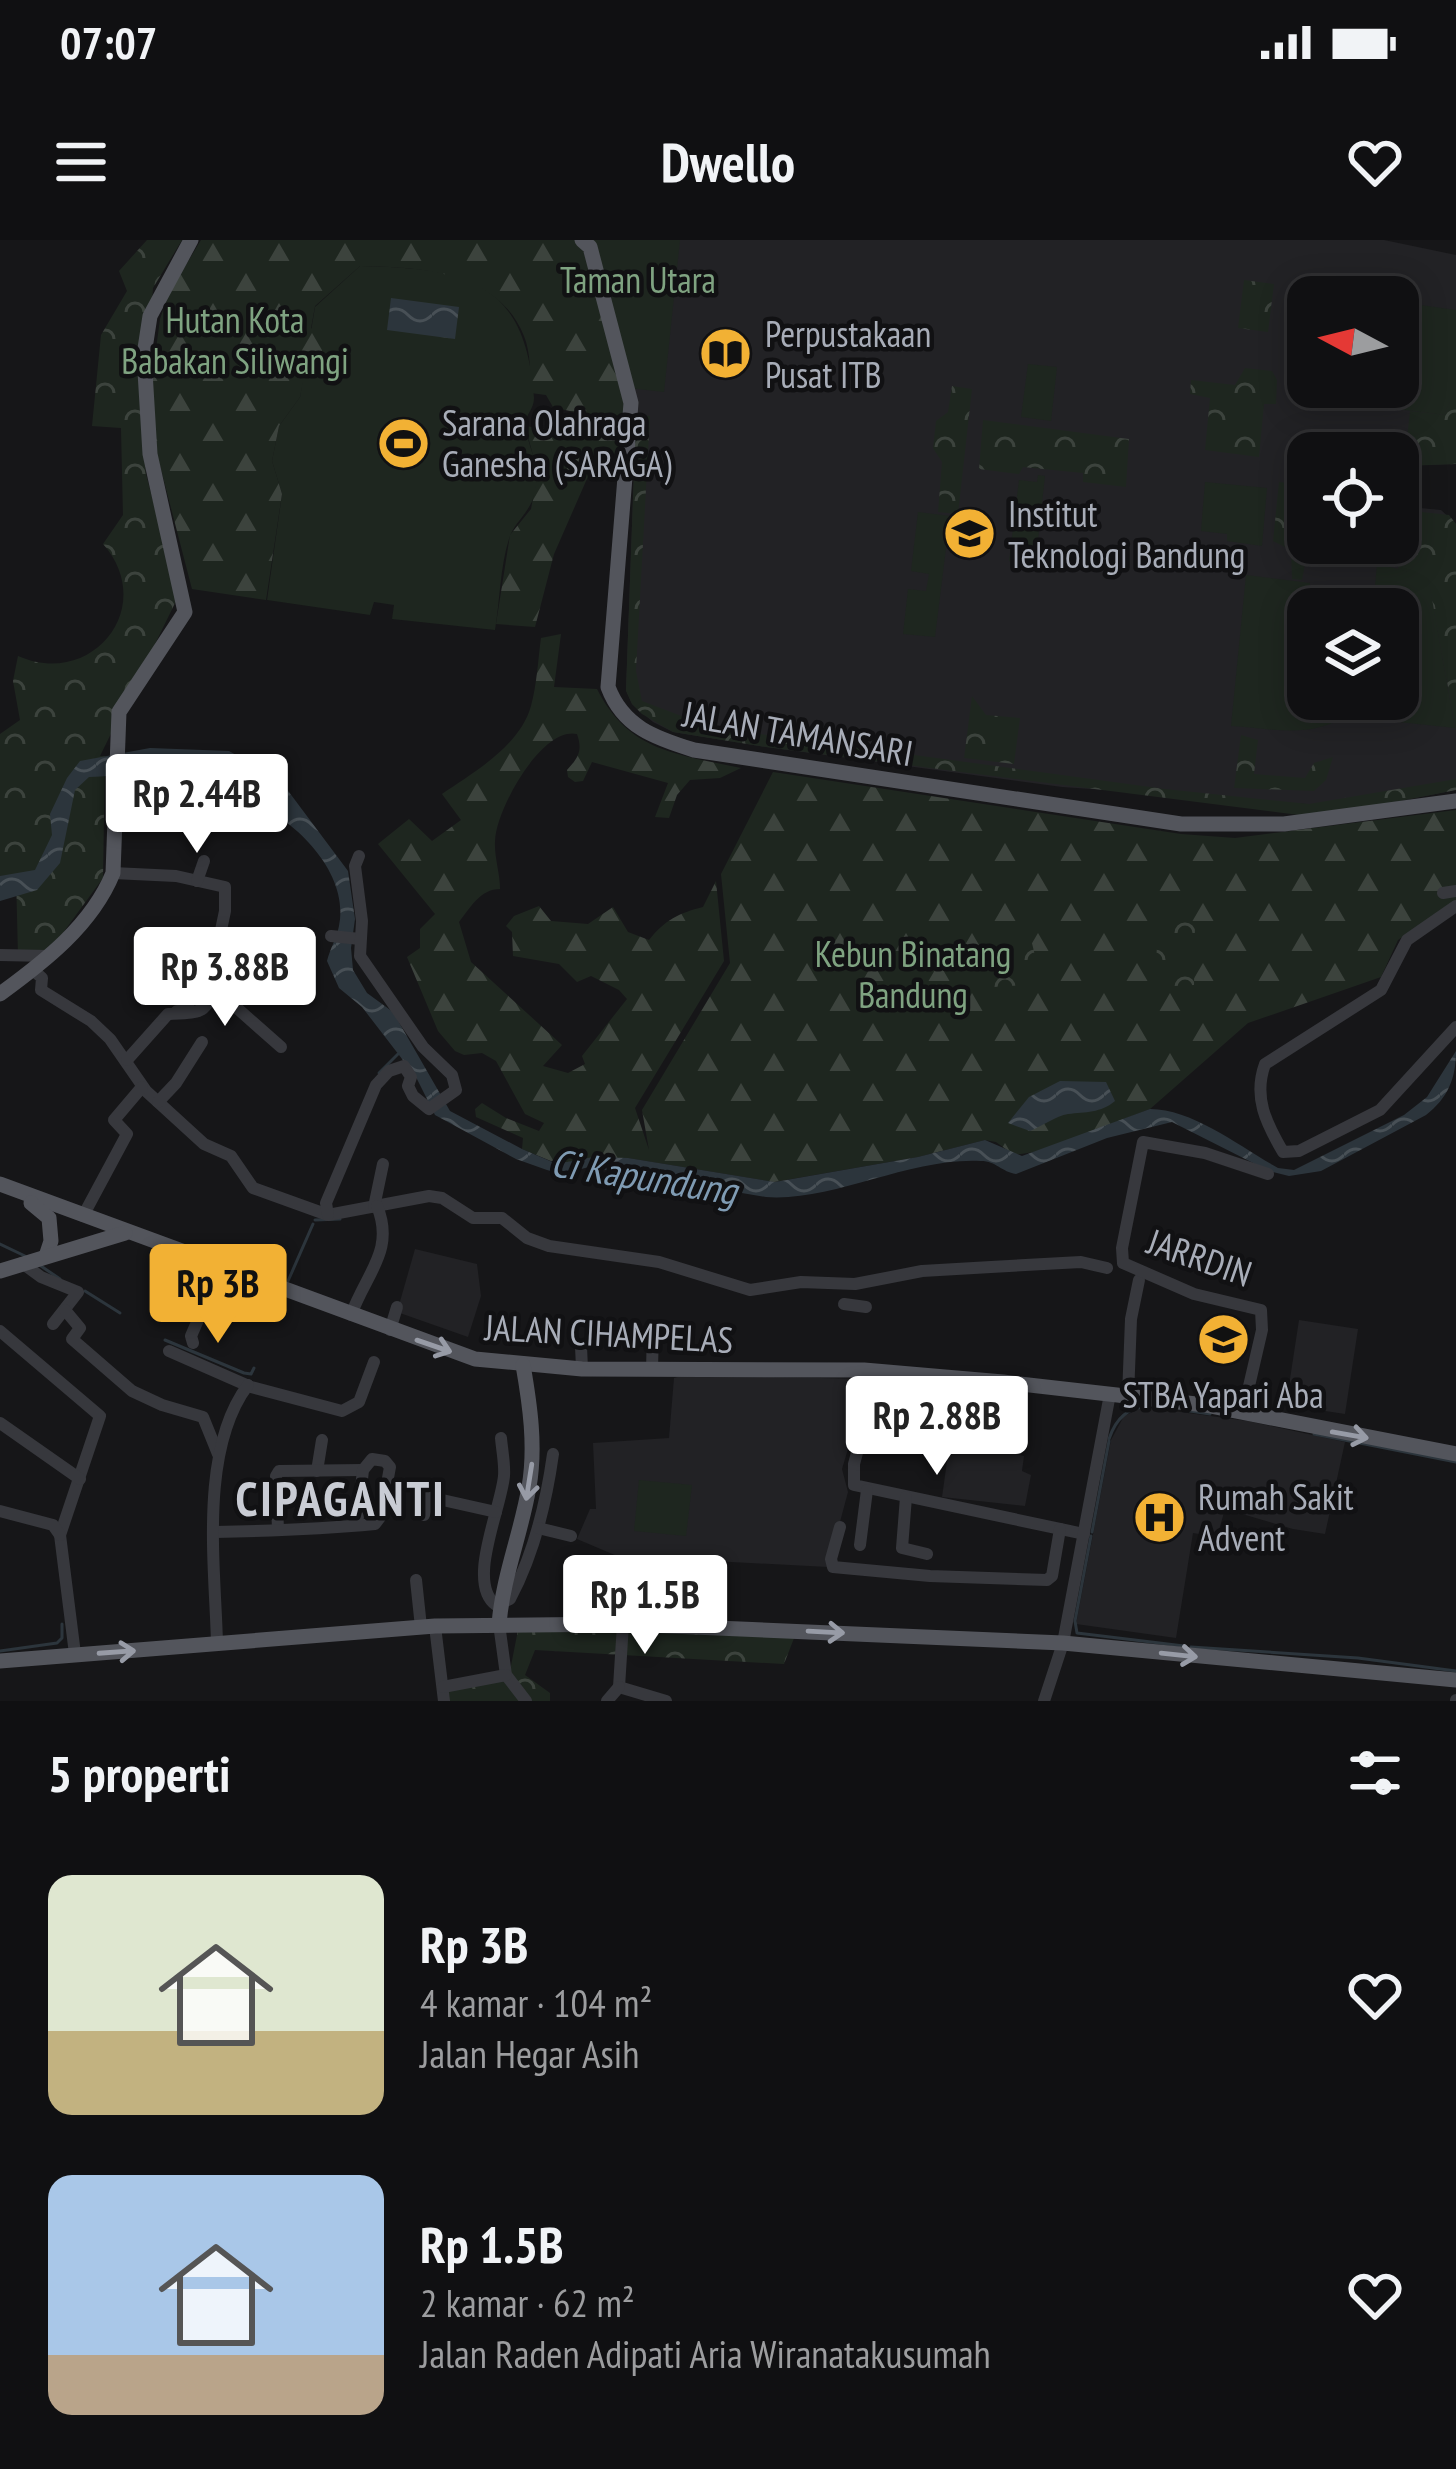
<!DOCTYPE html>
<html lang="id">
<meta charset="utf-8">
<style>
:root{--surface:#101012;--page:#1e1e20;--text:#f1f3f6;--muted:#9c9d9f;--line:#303032;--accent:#f2b134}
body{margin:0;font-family:"PT Sans Narrow",sans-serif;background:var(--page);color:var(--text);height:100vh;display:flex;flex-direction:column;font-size:45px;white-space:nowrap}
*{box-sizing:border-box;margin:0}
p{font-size:39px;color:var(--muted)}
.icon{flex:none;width:66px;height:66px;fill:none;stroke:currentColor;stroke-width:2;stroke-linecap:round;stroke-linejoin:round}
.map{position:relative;height:1461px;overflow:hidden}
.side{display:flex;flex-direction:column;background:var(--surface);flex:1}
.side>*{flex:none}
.needle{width:78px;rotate:277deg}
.controls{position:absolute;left:1287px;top:36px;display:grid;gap:24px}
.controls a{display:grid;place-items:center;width:132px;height:132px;border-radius:24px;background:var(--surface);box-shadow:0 6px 30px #0003,0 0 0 3px var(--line);font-size:60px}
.price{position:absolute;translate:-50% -102px;padding:0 27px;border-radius:12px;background:#fff;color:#222;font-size:39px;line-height:78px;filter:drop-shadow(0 3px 6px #0008)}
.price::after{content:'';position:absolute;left:50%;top:72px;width:36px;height:27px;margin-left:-18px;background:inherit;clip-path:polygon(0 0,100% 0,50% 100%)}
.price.selected{background:var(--accent);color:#111}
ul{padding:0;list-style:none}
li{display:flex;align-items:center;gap:36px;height:300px;padding:0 48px}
li span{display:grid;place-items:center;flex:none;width:336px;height:240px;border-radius:24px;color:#555}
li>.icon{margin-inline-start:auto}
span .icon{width:144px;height:144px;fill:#fffc;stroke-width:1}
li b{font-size:51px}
h2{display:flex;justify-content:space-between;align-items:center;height:144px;padding:0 48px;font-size:51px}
.status{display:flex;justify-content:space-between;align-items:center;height:84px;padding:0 60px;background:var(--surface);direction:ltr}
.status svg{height:33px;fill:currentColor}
header{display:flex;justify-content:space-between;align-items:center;height:156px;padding:0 48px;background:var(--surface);font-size:54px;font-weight:600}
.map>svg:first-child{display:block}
.built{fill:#222225;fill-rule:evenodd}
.green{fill:#1e261f}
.forest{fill:url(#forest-firs)}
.park{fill:url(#park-crowns)}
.water{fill:url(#water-waves)}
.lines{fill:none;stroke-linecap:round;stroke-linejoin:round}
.stream{stroke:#2c353c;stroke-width:3}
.minor{stroke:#37383d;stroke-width:12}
.major{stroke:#53555c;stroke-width:15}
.oneway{stroke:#979ba6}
.labels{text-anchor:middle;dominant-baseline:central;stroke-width:9;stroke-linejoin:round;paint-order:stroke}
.park-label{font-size:36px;fill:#7fa381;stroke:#111113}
.poi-label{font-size:36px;fill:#a8adb8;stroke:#111113;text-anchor:start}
.street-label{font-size:36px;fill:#a8adb8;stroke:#111113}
.water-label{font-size:39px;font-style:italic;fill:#7f9bb3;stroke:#111113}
.district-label{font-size:48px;font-weight:bold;letter-spacing:3px;fill:#c9ccd4;stroke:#111113}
</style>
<div class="status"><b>07:07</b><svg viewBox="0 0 49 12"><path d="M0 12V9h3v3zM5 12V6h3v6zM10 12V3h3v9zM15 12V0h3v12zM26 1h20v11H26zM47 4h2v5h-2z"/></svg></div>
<header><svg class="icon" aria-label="menu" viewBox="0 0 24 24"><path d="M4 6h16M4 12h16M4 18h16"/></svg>Dwello<svg class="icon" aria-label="heart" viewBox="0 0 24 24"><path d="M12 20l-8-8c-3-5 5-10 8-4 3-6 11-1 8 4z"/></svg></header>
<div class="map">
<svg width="1456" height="1461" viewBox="0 0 1456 1461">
<defs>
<pattern id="forest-firs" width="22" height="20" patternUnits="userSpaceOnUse" patternTransform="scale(3)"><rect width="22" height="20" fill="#1e261f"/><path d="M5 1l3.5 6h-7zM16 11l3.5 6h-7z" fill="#3c433d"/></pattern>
<pattern id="park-crowns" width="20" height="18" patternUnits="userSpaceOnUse" patternTransform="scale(3)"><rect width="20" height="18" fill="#1e261f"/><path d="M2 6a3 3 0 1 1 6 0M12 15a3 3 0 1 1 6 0" fill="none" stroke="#3c433d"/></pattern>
<pattern id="water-waves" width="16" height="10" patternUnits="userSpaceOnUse" patternTransform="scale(3)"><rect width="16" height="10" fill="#2c353c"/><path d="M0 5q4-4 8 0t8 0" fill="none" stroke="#485056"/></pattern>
</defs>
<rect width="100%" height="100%" fill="#161618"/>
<g class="built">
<path d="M600,0H1384L1456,15V224L1421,225L1414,233L1412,262L1420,268L1441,270L1456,284V550L1364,568L1062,547L766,507L673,492L653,482L632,464L626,450L636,175ZM1308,57H1398V147H1308ZM1308,213H1398V303H1308ZM1308,369H1398V459H1308Z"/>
<path d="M415,1009L477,1024L481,1056L468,1097L397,1072Z"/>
<path d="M1299,1080L1358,1089L1345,1174L1286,1165Z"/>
<path d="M685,1135L869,1139L842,1229L848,1252L828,1327L617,1316L577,1299L590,1269H596L593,1203L669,1198L674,1138Z"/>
<path d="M1143,1167L1248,1181L1345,1202L1325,1294L1293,1289L1225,1269L1217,1297L1193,1293L1176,1398L1076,1384L1111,1200L1124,1176Z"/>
<path d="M950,1200L1024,1216L1022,1231L1031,1235L1025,1266L942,1257Z"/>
</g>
<g class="green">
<path d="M591,0H680L664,152L629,148Z"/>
<path d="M360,26C467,28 526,41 534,158C534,171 523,175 526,190C531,216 541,223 535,252C531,272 514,282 509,299C500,327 500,361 495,390L392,379L394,365L374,362L370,375L267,360L282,254L272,221L279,186L300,157L315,67Z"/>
<path d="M1406,63L1456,70V150L1444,175L1390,168L1393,147H1398V114Z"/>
<path d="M1028,124L1057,127L1051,181L1021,177Z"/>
<path d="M1038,235L1045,236L1036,318L1015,315L1014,322L1009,321L1019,240L1037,242Z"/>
<path d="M1205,242L1267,248L1262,306L1227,301V294L1201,291Z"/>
<path d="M918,272L950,276L935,397L903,394L908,349L926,351L929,334L911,331Z"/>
<path d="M1377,324L1428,336L1455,488L1361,478L1363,459H1398V369H1373Z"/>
<path d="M1246,335L1310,343V349L1325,351L1323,369H1308V459H1356L1354,471C1313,500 1278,489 1231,486Z"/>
<path d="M639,1240L692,1245L686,1296L634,1291Z"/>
</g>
<g class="forest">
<path d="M201,0H577L584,12L625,161L619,220L605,218L593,225L554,314L535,387L496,384L510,295L531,269L538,233L525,186L546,189L548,184L583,191L586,175L553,167L546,155L531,153C530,134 531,113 524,96C498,31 420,27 360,26L315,66L311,88L323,102L321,118L305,132L300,157L279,186L272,221L282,254L266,360L192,349L157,214L151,148L160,79L169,53Z"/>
<path d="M561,394L554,447L597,449C629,512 677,514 741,528L720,538L690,540L677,555L669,578L655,577L668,543L592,522L583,541L575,542L568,537L567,530C578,518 583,511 577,494C542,486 496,569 495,601C494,617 500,633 500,649C480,649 470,668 459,682L471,722L562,805L543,826L568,833L585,824L582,816L627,759L619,750L591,736L577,742L559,724L513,716L512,692L506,686L514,676L539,666L551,681L588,684L613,667L628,692L649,700C665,680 679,673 703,667L716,641L724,721L635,868L649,910L642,870L730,723L721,634L773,532L1181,594L1235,598L1456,570V660L1398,700L1381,737L1248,783L1150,869L1040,911L1014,915L996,902L985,900L918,917L774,942L628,918L558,924L522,909L523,898L476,877L475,869L482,863L506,878L539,891L544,883L525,874L496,821L482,813L464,815L455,811L438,791L407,717L420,708V689L435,674L378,604L409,579L432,601L461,580L442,554C474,532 520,506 531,466C537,444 538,420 541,398Z"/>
</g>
<g class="park">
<path d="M147,0H182L153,48L143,198L146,234L178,357L100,516H105L103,638L57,701L46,710L18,715L16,635L0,636V494L20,480L13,441L18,416C93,449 158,366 103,304L123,275L121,188L92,186L101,95L127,51L119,31Z"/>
<path d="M1244,40L1274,44L1268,92L1238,88Z"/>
<path d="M1245,128L1272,131L1277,140L1276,164H1264L1259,217L1205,210L1210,158L1190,154L1191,140L1235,145Z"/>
<path d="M952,146L972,149L958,274L938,272L942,222L933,208L936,181L948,172Z"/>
<path d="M1456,150V224L1404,226L1410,171L1444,175Z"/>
<path d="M636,175L650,176L636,431L642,461L705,485L767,495L1165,549L1309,564L1456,539V550L1364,568L1299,575L766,507L673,492L642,474L632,464L626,451Z"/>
<path d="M983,180L1129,199L1126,247L1083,242V233L1023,227L1019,234L979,229Z"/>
<path d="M1279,242L1308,245L1309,303L1302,340L1292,339L1291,310L1273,301Z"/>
<path d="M1404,270L1449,275L1456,284V491L1428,337L1398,329Z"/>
<path d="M972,456L986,475L1020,478L1014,524L964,518Z"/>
<path d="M1241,495L1258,500L1254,534L1305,538L1314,523L1333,517L1326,540L1314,551L1234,548Z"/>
<path d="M1159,680L1195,682L1194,745L1154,747Z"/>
<path d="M1029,691L1042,744L993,747L985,709Z"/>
<path d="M519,1385L796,1393L784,1424L535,1410L525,1435L550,1453V1461H447L448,1449L509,1436Z"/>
</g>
<g class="water">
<path d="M391,58L459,67L455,99L387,90Z"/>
<path d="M150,508L229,511L280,540L348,631L355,679L351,708L353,730L367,753L393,772L450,871L522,909L557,924L593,917L628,918L775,942L918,917L985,900L1022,916L1150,869C1193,869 1240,907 1278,928L1294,930L1404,875L1427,857L1456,811C1456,838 1448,858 1426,875L1321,931L1289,936L1269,931L1172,882L1107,898L1016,934C1002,932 996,921 981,921C910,917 833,962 766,957L589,927L561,934L547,930L516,919L435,875L416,837L362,767L339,748L327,721C330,709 337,697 339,686C350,633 295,580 252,562L250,544C199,524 143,535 89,537L75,550L60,623L37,650L0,661V636L35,630L52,595L50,574L67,538L80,521Z"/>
<path d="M1060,841L1106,842L1115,861C1101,873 1085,872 1068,874C1056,876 1042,886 1030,891L1008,883L1029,857Z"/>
</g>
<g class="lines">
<g class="stream">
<path d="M379,833L398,814"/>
<path d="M315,980L340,979"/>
<path d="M0,1004L25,1016"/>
<path d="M38,1024L60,1039"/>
<path d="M288,1041L313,984"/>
<path d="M85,1051L120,1073"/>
<path d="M165,1100L244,1133L251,1134L254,1128"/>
<path d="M1190,1171L1210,1174"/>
<path d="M1314,1194L1456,1222"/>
<path d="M1109,1199C1116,1178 1128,1167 1150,1166"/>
<path d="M1092,1292L1109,1201"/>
<path d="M1091,1296L1075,1381L1077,1393L1184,1406"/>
<path d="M1191,1407L1358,1418L1456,1431"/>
<path d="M0,1411L57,1403L62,1398V1384"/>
</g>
<g class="minor">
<path d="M114,571L165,565L170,541L199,552L202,545"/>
<path d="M114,584L162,582"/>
<path d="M113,633L176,636L225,647V671L216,714L226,718L221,731"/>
<path d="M197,641L204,621"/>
<path d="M1443,653L1456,651"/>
<path d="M1456,666L1407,700L1381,750L1265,824C1253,857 1266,883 1283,912L1299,911L1380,870L1456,787"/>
<path d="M331,696L360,699"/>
<path d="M200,700L195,718L221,731L220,734"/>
<path d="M0,715L48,716"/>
<path d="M33,730L42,738L41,750L91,781L110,799L146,851L204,904L231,916L253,948L328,975L429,956L442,958L473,978H502L527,998L549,1006L659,1022L750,1050L801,1042L855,1044L922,1031L991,1027L1081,1022L1107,1028"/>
<path d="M225,735L238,769L281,807"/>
<path d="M177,771H185L197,744L206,741L215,745"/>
<path d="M127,820L168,774C210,772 203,774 220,734L238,728"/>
<path d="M158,862L176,843L202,802"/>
<path d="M374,967L383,924"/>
<path d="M328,975L326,963L376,845L389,831L404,826L411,837L408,846L413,856L429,869L456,850L452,835L423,807L360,716L362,681L355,626L359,616"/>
<path d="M83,976L127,894L114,880L142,847"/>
<path d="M22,1023L41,1037L78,1052L53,1084"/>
<path d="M844,1064L866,1067"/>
<path d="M65,1070L80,1088L72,1099L132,1151L162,1165L203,1177L218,1214"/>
<path d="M351,1075C367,1032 395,1010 377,966"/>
<path d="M390,1090L397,1067"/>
<path d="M0,1091L100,1176L60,1295L75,1414"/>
<path d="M193,1103L191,1096L221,1027"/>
<path d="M581,1106L582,1129"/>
<path d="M169,1111L251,1147L342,1171L359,1162L374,1122"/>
<path d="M652,1130L653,1089"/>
<path d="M879,1131L854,1224V1245L1084,1294"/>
<path d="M1128,1156L1131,1079L1139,1040"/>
<path d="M1243,1172L1262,1090L1261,1070L1194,1054L1123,1023L1122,1008L1143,902L1205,913L1268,934"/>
<path d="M0,1183L80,1239"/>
<path d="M501,1198C502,1210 505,1224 504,1236C501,1269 466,1343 496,1365L510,1359C534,1314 546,1264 553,1214"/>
<path d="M317,1231L322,1200"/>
<path d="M906,1257L902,1308L927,1314"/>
<path d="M0,1271L53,1285L60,1295"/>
<path d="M424,1275L429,1257L496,1272"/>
<path d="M840,1287L831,1319L833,1327L930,1336L1047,1340L1052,1336L1060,1289"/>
<path d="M538,1288L571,1296"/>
<path d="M278,1290L276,1236L279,1231L363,1230"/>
<path d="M215,1292C268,1291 322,1289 375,1284L381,1276L390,1227L385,1221L372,1219L363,1230L357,1285"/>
<path d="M860,1305L867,1250"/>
<path d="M416,1340L421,1387"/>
<path d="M499,1384L506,1435L526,1461"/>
<path d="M435,1386L444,1461"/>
<path d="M217,1403C215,1325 199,1210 248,1145"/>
<path d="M443,1447L506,1435"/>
<path d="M619,1447L623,1384"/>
<path d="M619,1447L666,1461"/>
<path d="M607,1461L619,1447"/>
<path d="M1044,1461L1063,1403L1110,1154"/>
<path d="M1456,1461V1460"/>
</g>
<g class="major">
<path d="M582,0L590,7L631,163L608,447C623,487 655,498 694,510L1181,584H1284L1456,561"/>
<path d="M0,754C44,722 92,685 113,633L119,472L185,372L150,214L144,115L150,76L191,0"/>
<path d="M0,944L475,1119L582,1129L864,1130L1003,1142L1205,1165L1456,1214"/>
<path d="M31,963L49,978L51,1001L46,1016"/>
<path d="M0,1031L125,993"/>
<path d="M499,1384C503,1336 521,1294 529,1247C536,1207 530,1165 523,1125"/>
<path d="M0,1421L435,1386L623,1384L1063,1403L1456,1440"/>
</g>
</g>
<defs><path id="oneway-shaft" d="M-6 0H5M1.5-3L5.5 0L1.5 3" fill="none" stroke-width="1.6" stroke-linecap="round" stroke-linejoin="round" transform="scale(3)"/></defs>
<g class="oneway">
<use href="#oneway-shaft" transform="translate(434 1106) rotate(19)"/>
<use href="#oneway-shaft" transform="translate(1350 1195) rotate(10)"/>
<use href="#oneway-shaft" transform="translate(529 1242) rotate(99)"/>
<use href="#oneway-shaft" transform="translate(826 1392) rotate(3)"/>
<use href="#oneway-shaft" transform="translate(117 1412) rotate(-4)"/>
<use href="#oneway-shaft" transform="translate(1179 1415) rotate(6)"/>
</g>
<defs>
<symbol id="library-disc" viewBox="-11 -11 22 22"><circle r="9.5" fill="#f2b134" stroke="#111113"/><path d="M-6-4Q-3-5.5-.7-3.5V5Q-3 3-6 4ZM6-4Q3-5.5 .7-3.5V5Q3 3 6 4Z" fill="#111"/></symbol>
<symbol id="stadium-disc" viewBox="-11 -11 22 22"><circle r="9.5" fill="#f2b134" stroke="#111113"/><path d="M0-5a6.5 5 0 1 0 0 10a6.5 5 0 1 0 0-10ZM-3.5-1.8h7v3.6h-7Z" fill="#111"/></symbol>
<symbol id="university-disc" viewBox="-11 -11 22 22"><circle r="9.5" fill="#f2b134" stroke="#111113"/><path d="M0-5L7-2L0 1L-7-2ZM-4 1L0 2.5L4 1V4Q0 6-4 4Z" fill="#111"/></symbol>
<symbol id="hospital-disc" viewBox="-11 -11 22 22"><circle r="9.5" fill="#f2b134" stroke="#111113"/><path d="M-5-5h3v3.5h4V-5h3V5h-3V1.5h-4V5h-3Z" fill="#111"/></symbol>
</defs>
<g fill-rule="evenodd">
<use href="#library-disc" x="696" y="84" width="59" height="59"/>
<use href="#stadium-disc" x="374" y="174" width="59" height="59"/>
<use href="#university-disc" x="940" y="264" width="59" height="59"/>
<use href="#university-disc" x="1194" y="1070" width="59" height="59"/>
<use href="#hospital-disc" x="1130" y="1248" width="59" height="59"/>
</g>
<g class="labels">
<g class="park-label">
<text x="638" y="39">Taman Utara</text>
<text x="235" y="79">Hutan Kota<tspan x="235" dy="41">Babakan Siliwangi</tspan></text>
<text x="913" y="713">Kebun Binatang<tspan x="913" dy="41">Bandung</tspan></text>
</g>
<g class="poi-label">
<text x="765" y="93">Perpustakaan<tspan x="765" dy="41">Pusat ITB</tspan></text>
<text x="442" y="182">Sarana Olahraga<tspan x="442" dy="41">Ganesha (SARAGA)</tspan></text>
<text x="1008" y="273">Institut<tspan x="1008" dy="41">Teknologi Bandung</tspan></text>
<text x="1223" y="1154" text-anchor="middle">STBA Yapari Aba</text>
<text x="1198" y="1256">Rumah Sakit<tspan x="1198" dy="41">Advent</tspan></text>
</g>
<g class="street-label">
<text transform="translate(798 493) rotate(10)">JALAN TAMANSARI</text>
<text transform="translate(1200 1017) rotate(19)">JARRDIN</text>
<text transform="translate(609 1093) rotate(3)">JALAN CIHAMPELAS</text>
</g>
<g class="water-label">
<text transform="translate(644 936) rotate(9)">Ci Kapundung</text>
</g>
<g class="district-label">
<text x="341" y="1258">CIPAGANTI</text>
</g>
</g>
</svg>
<div class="controls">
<a><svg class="needle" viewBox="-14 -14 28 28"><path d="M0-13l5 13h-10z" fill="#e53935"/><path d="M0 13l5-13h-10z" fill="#9c9d9f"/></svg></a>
<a><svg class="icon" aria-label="locate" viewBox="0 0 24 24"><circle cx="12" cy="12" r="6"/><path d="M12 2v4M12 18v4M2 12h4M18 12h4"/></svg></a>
<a><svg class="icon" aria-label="layers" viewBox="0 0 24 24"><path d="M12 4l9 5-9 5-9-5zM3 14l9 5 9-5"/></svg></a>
</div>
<b class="price" style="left:197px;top:616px">Rp 2.44B</b>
<b class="price" style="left:225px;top:789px">Rp 3.88B</b>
<b class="price selected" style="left:218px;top:1106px">Rp 3B</b>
<b class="price" style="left:937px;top:1238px">Rp 2.88B</b>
<b class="price" style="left:645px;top:1417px">Rp 1.5B</b>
</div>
<section class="side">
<h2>5 properti<svg class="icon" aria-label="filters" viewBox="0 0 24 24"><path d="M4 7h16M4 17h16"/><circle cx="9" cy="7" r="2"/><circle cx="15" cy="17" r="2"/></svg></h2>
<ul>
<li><span style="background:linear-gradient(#dfe7d0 65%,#c2b280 0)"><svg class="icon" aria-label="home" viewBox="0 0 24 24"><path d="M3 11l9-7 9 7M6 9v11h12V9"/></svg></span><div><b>Rp 3B</b><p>4 kamar · 104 m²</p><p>Jalan Hegar Asih</p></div><svg class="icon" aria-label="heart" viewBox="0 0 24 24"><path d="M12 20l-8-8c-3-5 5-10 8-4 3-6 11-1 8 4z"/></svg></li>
<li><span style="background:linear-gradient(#a9c7e8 75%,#b9a48a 0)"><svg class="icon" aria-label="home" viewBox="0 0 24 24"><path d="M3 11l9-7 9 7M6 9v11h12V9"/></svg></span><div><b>Rp 1.5B</b><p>2 kamar · 62 m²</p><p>Jalan Raden Adipati Aria Wiranatakusumah</p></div><svg class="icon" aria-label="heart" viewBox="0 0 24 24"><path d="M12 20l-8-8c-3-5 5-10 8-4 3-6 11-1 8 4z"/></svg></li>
</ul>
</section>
